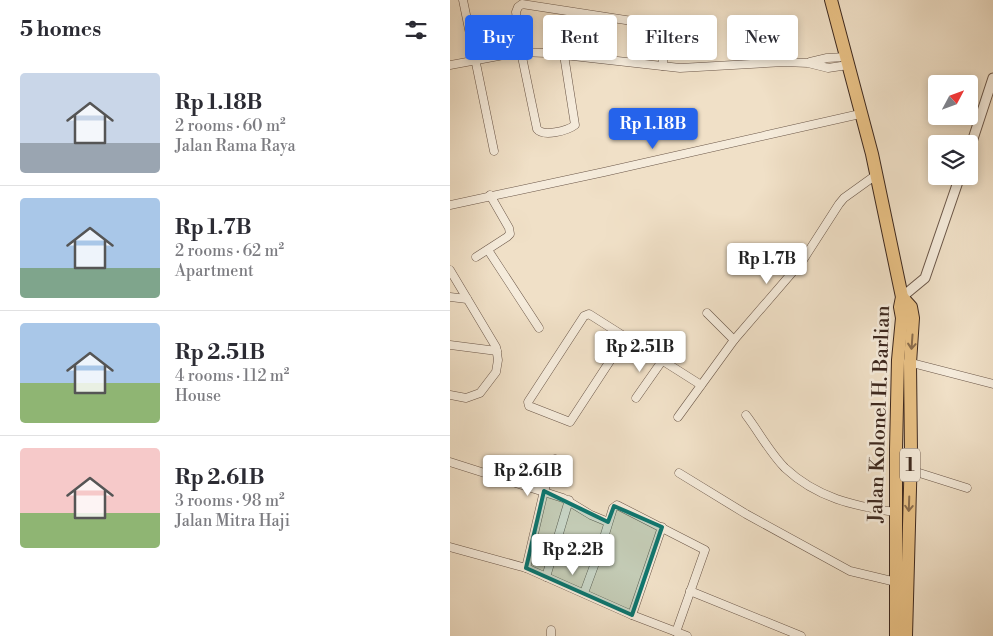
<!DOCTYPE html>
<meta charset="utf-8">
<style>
:root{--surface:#fff;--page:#f7f7f7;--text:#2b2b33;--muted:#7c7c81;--line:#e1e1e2;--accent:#2563eb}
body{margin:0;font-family:"Libre Bodoni",serif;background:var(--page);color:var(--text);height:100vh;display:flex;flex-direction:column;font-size:19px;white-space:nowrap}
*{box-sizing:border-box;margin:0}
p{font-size:16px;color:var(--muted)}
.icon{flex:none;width:28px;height:28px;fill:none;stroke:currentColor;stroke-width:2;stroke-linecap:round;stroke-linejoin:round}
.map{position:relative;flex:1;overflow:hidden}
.drawer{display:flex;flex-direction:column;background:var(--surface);width:450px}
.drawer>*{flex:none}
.top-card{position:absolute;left:15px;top:15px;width:452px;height:45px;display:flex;gap:10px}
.needle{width:32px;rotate:49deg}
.fabs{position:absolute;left:478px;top:75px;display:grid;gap:10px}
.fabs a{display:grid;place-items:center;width:50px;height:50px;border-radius:5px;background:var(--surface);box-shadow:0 2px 8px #0003;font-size:25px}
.price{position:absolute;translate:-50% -42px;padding:0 11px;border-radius:5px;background:#fff;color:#222;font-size:16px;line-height:32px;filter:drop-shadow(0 1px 2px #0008)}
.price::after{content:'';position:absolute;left:50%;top:30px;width:15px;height:11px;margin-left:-8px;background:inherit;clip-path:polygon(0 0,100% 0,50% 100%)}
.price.active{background:var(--accent);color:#fff}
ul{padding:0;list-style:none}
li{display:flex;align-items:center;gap:15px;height:125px;padding:0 20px}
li+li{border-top:1px solid var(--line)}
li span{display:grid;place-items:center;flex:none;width:140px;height:100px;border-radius:5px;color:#555}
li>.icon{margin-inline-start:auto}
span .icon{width:60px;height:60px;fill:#fffc;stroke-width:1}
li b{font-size:21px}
h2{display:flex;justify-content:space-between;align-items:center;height:60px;padding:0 20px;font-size:21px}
.pill{padding:0 18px;border-radius:5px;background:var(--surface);box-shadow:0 2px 8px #0003;font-size:18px;line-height:45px}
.pill.active{background:var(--accent);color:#fff}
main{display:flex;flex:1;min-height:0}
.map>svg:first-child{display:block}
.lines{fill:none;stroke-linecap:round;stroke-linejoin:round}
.minor-casing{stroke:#6a5648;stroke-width:9}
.tertiary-casing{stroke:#6a5648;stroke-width:11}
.trunk-casing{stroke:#3d281e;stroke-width:14}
.minor{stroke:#f5ebdb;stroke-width:8}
.tertiary{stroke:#f5ebdb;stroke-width:9}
.trunk{stroke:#e8c084;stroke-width:12}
.oneway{stroke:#8a6c4c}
.marked{fill:#0f766e;fill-opacity:0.2;stroke:#0f766e;stroke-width:4;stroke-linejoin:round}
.labels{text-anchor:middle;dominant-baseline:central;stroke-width:5;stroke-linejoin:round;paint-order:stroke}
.shield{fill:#f5ebdb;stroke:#746257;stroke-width:1}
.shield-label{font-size:19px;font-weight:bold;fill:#3d281e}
.street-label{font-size:20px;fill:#3d281e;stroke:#f5ebdb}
</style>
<main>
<section class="drawer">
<h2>5 homes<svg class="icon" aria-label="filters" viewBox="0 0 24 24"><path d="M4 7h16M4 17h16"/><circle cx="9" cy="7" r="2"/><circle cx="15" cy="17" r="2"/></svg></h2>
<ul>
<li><span style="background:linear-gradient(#c9d6e8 70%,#9aa5b1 0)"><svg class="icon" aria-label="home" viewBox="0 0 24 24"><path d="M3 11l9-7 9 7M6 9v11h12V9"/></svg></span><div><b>Rp 1.18B</b><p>2 rooms · 60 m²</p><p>Jalan Rama Raya</p></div></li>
<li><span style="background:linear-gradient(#a9c7e8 70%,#7fa58c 0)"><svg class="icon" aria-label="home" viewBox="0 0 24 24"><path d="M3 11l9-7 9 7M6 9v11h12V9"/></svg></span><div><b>Rp 1.7B</b><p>2 rooms · 62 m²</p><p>Apartment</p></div></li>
<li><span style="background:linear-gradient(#a9c7e8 60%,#8fb573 0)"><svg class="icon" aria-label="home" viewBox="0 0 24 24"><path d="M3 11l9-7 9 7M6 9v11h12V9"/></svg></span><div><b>Rp 2.51B</b><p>4 rooms · 112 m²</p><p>House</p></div></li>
<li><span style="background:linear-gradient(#f6c9c9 65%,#8fb573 0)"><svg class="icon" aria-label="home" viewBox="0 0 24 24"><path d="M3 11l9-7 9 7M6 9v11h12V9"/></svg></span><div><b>Rp 2.61B</b><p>3 rooms · 98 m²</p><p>Jalan Mitra Haji</p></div></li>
</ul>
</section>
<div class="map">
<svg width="543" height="636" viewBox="0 0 543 636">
<rect width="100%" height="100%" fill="#f0e0c7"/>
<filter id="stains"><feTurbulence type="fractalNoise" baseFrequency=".004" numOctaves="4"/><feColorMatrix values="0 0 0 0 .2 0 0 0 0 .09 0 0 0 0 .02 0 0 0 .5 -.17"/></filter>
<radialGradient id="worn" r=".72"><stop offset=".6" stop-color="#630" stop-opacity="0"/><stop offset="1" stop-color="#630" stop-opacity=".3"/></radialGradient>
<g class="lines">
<defs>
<g id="minor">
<path d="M13,0L44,151"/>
<path d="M114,55L125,125C117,131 93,137 87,129L71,52L66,12L68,7L72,4L208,25L213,31V66"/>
<path d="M360,62L377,58L396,57"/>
<path d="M0,65L71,52L96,53L230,68L334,62L358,63L378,68L398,65"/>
<path d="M0,205L154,172L410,114"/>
<path d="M38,250L89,328"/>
<path d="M26,257L57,237L60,234L59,228L40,195"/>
<path d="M0,270L46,347L48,360L46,372L30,393L16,398L0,395"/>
<path d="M0,297L17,299"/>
<path d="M257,313L284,340"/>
<path d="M175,338L120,422L79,406L78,402L134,316L139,314L251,385"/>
<path d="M0,345L47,351"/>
<path d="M458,362L543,384"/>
<path d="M186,398L212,361"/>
<path d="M296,415C309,432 320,453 335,468C367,498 404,506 445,512"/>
<path d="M228,417L284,340L353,260L389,204L394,198L426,175"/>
<path d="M0,462L113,498L141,515L158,522"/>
<path d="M460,470L517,488"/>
<path d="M229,473L296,514L400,571L446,582"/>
<path d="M0,547L76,568L182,615L237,636"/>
<path d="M76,568L94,491L105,459"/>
<path d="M96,577L119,500"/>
<path d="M240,591L351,636"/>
<path d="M134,593L152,544L163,508L167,505L255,550L226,632"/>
<path d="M182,615L212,527"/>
<path d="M101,630V636"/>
</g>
<g id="tertiary">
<path d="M519,151L543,78"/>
<path d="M452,297L475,278L510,176"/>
</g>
<g id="trunk">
<path d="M381,0L422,154L452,297L450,307L452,318L448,360L446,449V636"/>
<path d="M452,297L461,307L463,318L460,363L461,452L456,636"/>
</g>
</defs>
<use href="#minor" class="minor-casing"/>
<use href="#tertiary" class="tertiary-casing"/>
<use href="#trunk" class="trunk-casing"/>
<use href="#minor" class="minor"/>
<use href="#tertiary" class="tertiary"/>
<use href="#trunk" class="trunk"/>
</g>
<defs><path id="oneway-shaft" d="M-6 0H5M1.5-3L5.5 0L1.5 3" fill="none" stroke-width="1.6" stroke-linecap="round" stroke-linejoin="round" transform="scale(1.25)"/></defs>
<g class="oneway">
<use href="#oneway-shaft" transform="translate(462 342) rotate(94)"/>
<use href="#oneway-shaft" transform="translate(459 504) rotate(92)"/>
</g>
<path class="marked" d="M94,491L158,522L164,506L212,527L182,615L76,568Z"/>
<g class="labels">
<rect class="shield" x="450" y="448.5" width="20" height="33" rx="4"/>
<g class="shield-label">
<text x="460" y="465">1</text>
</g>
<g class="street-label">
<text transform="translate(430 414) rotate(-88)">Jalan Kolonel H. Barlian</text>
</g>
</g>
<rect width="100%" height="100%" filter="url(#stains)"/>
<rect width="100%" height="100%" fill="url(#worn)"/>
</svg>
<div class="fabs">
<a><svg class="needle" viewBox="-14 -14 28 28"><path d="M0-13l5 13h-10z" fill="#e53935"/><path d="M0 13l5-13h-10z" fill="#7c7c81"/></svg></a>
<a><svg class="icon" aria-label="layers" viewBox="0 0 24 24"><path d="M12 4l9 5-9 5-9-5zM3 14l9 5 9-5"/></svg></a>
</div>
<b class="price active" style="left:203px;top:150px">Rp 1.18B</b>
<b class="price" style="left:317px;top:285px">Rp 1.7B</b>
<b class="price" style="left:190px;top:373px">Rp 2.51B</b>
<b class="price" style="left:78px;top:497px">Rp 2.61B</b>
<b class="price" style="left:123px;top:576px">Rp 2.2B</b>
<div class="top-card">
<a class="pill active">Buy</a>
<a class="pill">Rent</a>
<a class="pill">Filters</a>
<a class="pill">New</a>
</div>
</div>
</main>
